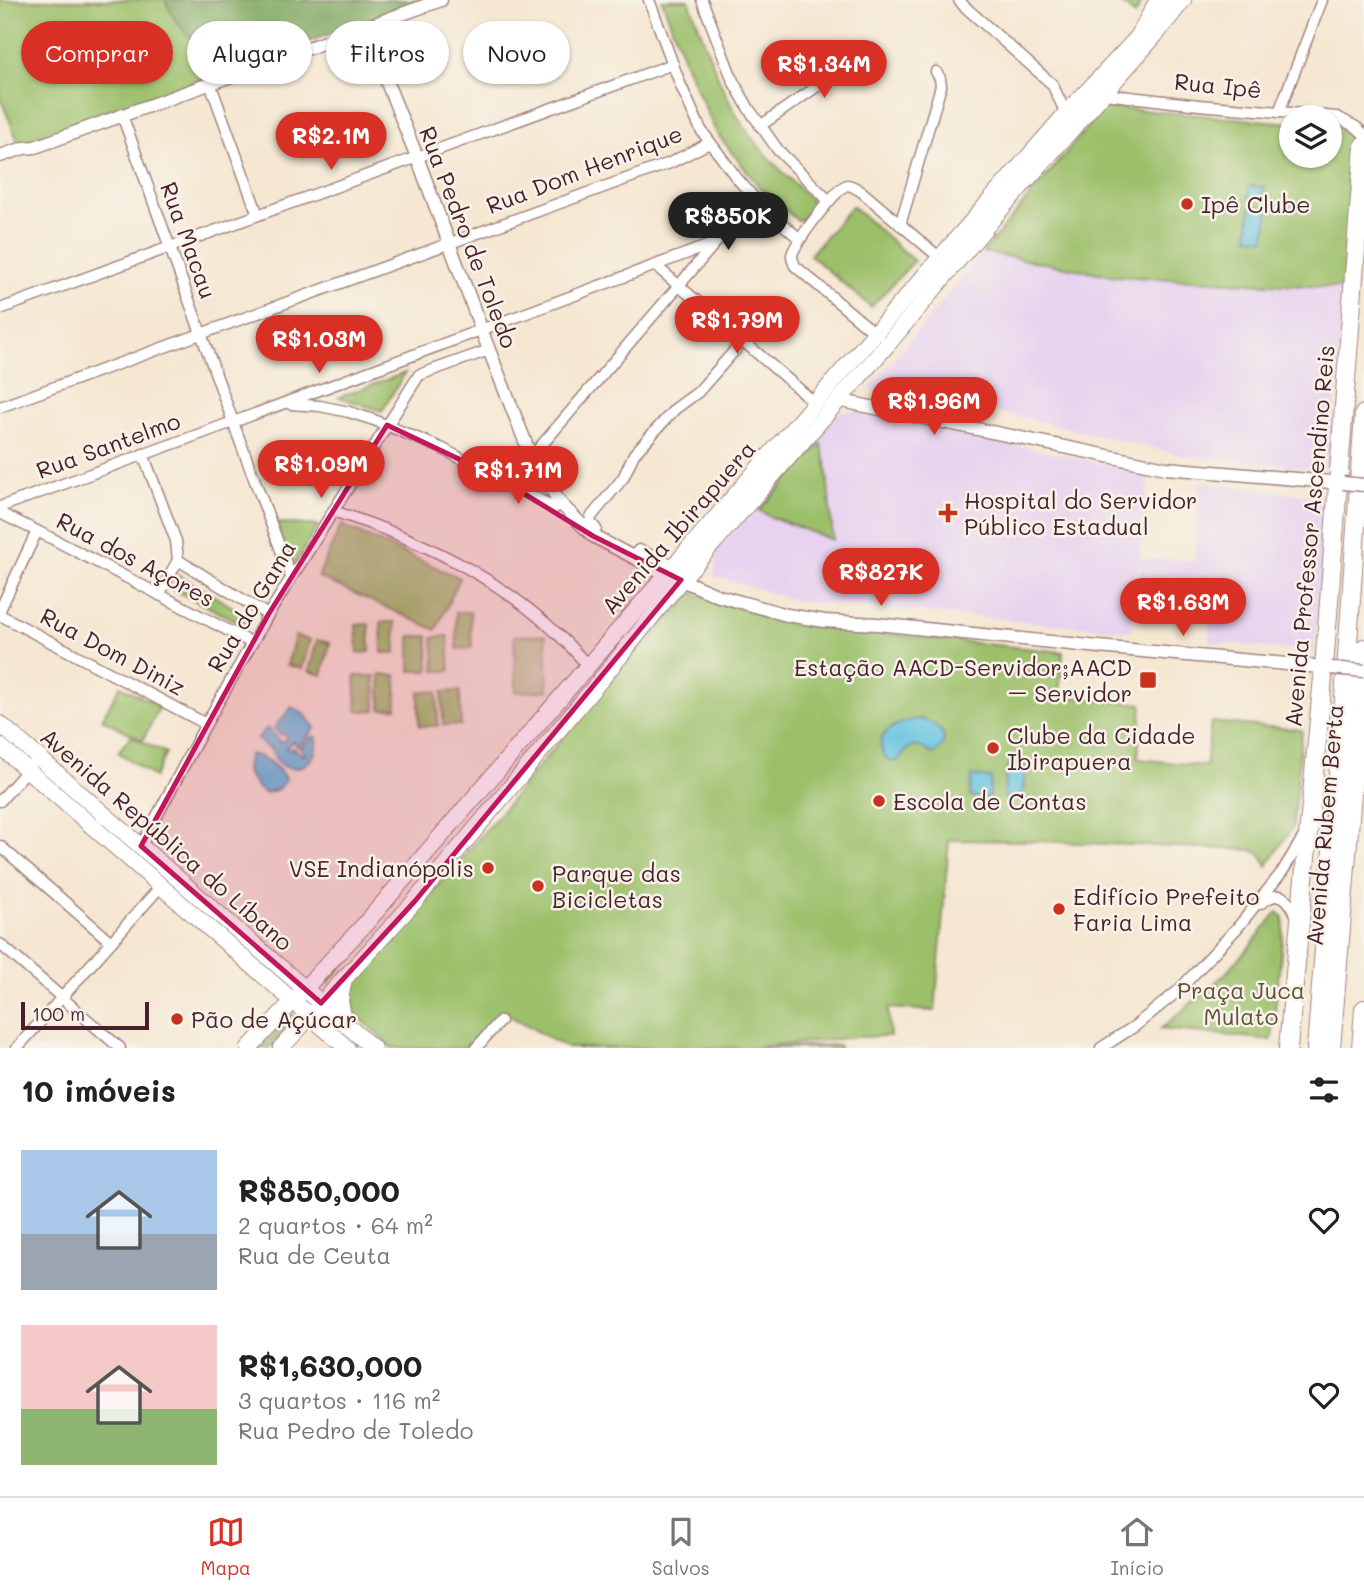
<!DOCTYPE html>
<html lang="pt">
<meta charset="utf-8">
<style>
:root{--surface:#fff;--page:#f6f6f6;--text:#222;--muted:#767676;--line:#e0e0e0;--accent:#d93025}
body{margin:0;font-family:Mali,sans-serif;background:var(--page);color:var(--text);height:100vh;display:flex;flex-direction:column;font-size:26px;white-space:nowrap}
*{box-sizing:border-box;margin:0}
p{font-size:23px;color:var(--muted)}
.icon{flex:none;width:38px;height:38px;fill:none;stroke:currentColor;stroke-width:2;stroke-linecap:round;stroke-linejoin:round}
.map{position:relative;height:1048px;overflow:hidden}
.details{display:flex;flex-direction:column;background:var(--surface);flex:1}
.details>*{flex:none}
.hud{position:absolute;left:21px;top:21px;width:700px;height:63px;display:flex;gap:14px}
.fabs{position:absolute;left:1279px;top:105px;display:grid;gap:14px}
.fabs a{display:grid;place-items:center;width:63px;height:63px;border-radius:50%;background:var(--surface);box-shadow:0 2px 5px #0004;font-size:35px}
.scale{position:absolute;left:21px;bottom:18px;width:128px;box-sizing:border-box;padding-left:7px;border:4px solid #4a1f2b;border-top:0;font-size:19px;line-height:24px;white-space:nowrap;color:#4a1f2b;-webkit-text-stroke:5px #f7f3e8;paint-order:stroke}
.price{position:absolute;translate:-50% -60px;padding:0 16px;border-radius:24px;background:var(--accent);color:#fff;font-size:23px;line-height:46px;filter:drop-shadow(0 2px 4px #0008)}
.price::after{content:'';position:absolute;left:50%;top:42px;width:21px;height:16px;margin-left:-10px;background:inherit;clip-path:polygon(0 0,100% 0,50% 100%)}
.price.on{background:#222;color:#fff}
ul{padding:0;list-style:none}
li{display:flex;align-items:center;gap:21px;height:175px;padding:0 21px}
li span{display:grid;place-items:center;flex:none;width:196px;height:140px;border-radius:0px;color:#555}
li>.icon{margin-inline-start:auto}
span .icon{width:84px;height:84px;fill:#fffc;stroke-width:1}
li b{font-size:30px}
h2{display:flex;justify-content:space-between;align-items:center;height:84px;padding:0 21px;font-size:30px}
.tag{padding:0 24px;border-radius:32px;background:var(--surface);box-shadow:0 2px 5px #0004;font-size:24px;line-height:63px}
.tag.on{background:var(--accent);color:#fff}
.menu{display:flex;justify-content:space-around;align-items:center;height:98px;border-top:2px solid var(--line);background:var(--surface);font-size:19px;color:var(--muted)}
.menu a{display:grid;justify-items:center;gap:4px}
.menu .on{color:var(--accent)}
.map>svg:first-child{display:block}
.built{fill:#e7d2ef}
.green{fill:#9cc06a;stroke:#73704a;stroke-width:2}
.forest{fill:#7da65e;stroke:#646244;stroke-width:2}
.water{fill:#62c2e0;stroke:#567086;stroke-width:2}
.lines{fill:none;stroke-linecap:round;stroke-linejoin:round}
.minor-casing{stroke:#a0837e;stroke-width:13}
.tertiary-casing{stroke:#a0837e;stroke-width:15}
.primary-casing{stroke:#a0837e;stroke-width:18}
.trunk-casing{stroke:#a0837e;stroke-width:20}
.minor{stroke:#fff;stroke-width:10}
.tertiary{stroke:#fff;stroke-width:12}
.primary{stroke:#fff;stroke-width:16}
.trunk{stroke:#fff;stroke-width:18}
.tertiary-bridge-casing{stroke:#a0837e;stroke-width:15;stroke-linecap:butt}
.tertiary-bridge{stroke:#fff;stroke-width:12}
.marked{fill:#c2185b;fill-opacity:0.2;stroke:#c2185b;stroke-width:5;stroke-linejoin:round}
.poi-dot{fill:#c8321e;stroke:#f7f3e8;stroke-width:2.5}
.labels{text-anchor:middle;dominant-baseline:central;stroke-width:5;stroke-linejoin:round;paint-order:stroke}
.street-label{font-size:23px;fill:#4a1f2b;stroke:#f7f3e8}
.poi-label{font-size:23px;fill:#4a1f2b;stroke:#f7f3e8;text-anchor:start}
.park-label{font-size:23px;fill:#634f3e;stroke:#f7f3e8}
</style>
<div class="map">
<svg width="1364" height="1048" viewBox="0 0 1364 1048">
<rect width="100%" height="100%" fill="#f7f3e8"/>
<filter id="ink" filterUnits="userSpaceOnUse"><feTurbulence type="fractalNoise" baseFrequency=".0143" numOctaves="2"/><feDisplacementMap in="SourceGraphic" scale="14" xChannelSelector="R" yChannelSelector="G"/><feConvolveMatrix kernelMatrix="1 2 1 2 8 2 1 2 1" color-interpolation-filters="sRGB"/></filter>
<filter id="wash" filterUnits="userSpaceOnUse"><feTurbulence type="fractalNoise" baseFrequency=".00686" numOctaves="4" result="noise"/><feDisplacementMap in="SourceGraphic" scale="28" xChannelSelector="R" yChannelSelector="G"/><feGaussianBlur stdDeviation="1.57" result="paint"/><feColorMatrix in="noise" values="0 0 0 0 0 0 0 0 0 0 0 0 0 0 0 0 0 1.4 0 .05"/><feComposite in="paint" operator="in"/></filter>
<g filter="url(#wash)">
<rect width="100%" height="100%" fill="#f5e7d2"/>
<g class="built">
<path d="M983,252L1115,276L1344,288L1331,462L1322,469L1186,456L998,412L868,390Z"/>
<path d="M840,411H863L1149,474L1132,631L796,601L714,576L717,551Z"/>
<path d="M1200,481L1326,498L1329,501L1314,652L1209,642L1210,619L1137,613L1141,558L1194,561Z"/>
</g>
<g class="green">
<path d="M0,0H423L20,146L0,97Z"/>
<path d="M662,0H689C707,47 721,97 752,138C769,161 792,180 812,201V207L801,220H797L760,188L716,132L687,67Z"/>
<path d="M1118,0H1143L1135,15Z"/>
<path d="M1104,107L1291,123L1292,156H1330V126L1348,127L1355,133L1344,288L1115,276L983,252Z"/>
<path d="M852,206L914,261L871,307L810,255Z"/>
<path d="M405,373L382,411L339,397Z"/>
<path d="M821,444L826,463L833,540L771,517L759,510Z"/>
<path d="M275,523L318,526L292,568Z"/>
<path d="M341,525L460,578L436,630L318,577Z"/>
<path d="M179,575L252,619L248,627L172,589Z"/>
<path d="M693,593L790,624L1063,652L1059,696L1142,704L1138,759L1206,766L1211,722L1302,730L1293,826L1267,866L1262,856L1252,850L1032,841L949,840L935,1011L888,1008L890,1036L857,1037L757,1047L839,1045V1048H567L501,1011L467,1048H392L354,1012L352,985L497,817L571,727L616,674Z"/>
<path d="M456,612H470L472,648L457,649Z"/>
<path d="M381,622H395L396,653H382Z"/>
<path d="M369,624L370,652L358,653L356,625Z"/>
<path d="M546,635L548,691L516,692L514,636Z"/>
<path d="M295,636L310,640L302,669L287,665Z"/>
<path d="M410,636H428L429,671H410Z"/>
<path d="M448,636L450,671H435L433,637Z"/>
<path d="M317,640L330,643L322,675L309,671Z"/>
<path d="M380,675H396L397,708L381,709Z"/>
<path d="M355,676H375L376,710L357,711Z"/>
<path d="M120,686L160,706L143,740L102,719Z"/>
<path d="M437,691L438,726H419V692Z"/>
<path d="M460,691L461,725H443L442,692Z"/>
<path d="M131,736L166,753L154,777L118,752Z"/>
<path d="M1277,912L1283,916L1284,921L1272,1040L1161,1029L1225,974L1252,944Z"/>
<path d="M364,935L368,938L327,984L322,980Z"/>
<path d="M292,1014L297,1017L269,1048H261Z"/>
</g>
<path class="forest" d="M165,0H423L267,57C237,57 197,52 179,25C173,18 169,8 165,0Z"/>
<g class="water">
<path d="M1249,186L1264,187L1265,189L1262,193L1264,199L1248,198Z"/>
<path d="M1251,205L1269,207L1265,239L1248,237Z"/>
<path d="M292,707L306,716L315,728L299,747L292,741L286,748L289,750L294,748L303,756L305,753L301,749L312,737H317C320,769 280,782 271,748L267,747L257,739L267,728L277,737L279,742L284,741L286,738L285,735L280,734L274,728Z"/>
<path d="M920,719C939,723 956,742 932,754C915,740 907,746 897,762C890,761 886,760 883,753C872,732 904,719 920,719Z"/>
<path d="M250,754C267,758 276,765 286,779C279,791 277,790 264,793L257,787L246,772L247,761Z"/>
<path d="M1007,765L1026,767L1022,798L1004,797Z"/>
<path d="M972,776L991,778L989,798L970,796Z"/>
</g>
</g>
<g filter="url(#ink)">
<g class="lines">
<defs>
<g id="minor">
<path d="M649,0L681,86L701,130L736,177L760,205L800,239"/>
<path d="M702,0L733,81L749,109L778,150L829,201"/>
<path d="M959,0L964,6L1052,84L1063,107L1064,116"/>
<path d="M210,83L258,215"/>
<path d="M1104,94L1199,105L1337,117L1356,127L1364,134"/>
<path d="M1279,112L1322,0"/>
<path d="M122,115L232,419"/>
<path d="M760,126L871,49"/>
<path d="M900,225L941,86L940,78L936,72"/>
<path d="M656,266L815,403"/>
<path d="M0,309L673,64"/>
<path d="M876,334L795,266C793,262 792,259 792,255C794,244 837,187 847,185C852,185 857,189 862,192L940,258"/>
<path d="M419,375L489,350"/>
<path d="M290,404L320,406L349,412L374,420L441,448L555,508"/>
<path d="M0,407L670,163L709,143"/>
<path d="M236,421L715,243"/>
<path d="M234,425L291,577"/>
<path d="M143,454L176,541L178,560"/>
<path d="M497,477C510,475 518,470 528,461L754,198"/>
<path d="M0,507L230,423"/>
<path d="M333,511C429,542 521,587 587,665"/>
<path d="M0,513L51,538L252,643"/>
<path d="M596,529L590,522L591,517L623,478L634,454L675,409L698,392L743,341"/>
<path d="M159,595L178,560L268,615"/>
<path d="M0,610L37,531"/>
<path d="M0,615L206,724"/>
<path d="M0,801L31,766"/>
<path d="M0,846L111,942"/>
<path d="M141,846L206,724L268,615L419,375"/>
<path d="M1260,904C1281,887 1289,898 1298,919"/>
<path d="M0,944L120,1048"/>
<path d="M17,1048L161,886"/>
<path d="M476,1048L500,1021"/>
<path d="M1101,1048L1135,1026L1178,991L1238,927L1282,872L1306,833"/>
</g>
<g id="tertiary">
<path d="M365,28L417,157L489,350L532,459L561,504L593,536L658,570L719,596L787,615L825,621L877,624L1109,648L1331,668"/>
<path d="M0,156L24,148L35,147L441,0"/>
<path d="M837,400L1166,468L1343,483"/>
<path d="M639,551L680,569"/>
</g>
<g id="primary">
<path d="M0,724L373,1048"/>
<path d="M0,746L347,1048"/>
<path d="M344,978L340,1000L344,1023"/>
<path d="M249,1048L365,924L940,258L1064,116L1140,35L1168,0"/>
<path d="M281,1048L415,901L608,671L681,580L887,345L994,217L1157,33L1183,0"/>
</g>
<g id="trunk">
<path d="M1140,35L1159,0"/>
<path d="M1288,1048L1324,667L1364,145"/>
<path d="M1316,1048L1343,713L1364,414"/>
<path d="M1331,1048L1364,648"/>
<path d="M1361,1048L1364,1009"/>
</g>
</defs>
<use href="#minor" class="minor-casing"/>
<use href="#tertiary" class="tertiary-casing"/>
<use href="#primary" class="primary-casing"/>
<use href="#trunk" class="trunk-casing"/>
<use href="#minor" class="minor"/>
<use href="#tertiary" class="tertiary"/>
<use href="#primary" class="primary"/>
<use href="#trunk" class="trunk"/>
<defs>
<g id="tertiary-bridge">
<path d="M1343,483L1364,485"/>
<path d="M1331,668L1364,671"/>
</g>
</defs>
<use href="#tertiary-bridge" class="tertiary-bridge-casing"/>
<use href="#tertiary-bridge" class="tertiary-bridge"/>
</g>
</g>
<path class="marked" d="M387,425L497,477L593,536L681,580L415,901L321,1003L141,846L268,615Z"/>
<g class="poi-dot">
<circle cx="1187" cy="204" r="7"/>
<path d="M944.5 502.5h7v7h7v7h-7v7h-7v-7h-7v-7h7z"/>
<rect x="1139" y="671" width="18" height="18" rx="3.5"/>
<circle cx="993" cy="748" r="7"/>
<circle cx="879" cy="801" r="7"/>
<circle cx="488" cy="868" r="7"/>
<circle cx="538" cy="886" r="7"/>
<circle cx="1059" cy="909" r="7"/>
<circle cx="177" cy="1019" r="7"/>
</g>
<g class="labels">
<g class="street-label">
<text transform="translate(1218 85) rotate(6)">Rua Ipê</text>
<text transform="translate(584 169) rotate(-21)">Rua Dom Henrique</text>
<text transform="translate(469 237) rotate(69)">Rua Pedro de Toledo</text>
<text transform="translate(189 240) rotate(70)">Rua Macau</text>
<text transform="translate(108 445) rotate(-20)">Rua Santelmo</text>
<text transform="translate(678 527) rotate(-49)">Avenida Ibirapuera</text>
<text transform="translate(1309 536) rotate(-85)">Avenida Professor Ascendino Reis</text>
<text transform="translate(136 559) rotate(28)">Rua dos Açores</text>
<text transform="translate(251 606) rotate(-59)">Rua do Gama</text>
<text transform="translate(113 651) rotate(28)">Rua Dom Diniz</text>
<text transform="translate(1324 825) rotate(-85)">Avenida Rubem Berta</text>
<text transform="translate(167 839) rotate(41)">Avenida República do Líbano</text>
</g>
<g class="poi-label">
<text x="1201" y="204">Ipê Clube</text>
<text x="964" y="500">Hospital do Servidor<tspan x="964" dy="26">Público Estadual</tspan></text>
<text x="1132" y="667" text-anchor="end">Estação AACD-Servidor;AACD<tspan x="1132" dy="26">– Servidor</tspan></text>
<text x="1007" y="735">Clube da Cidade<tspan x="1007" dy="26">Ibirapuera</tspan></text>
<text x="893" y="801">Escola de Contas</text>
<text x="474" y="868" text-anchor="end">VSE Indianópolis</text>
<text x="552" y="873">Parque das<tspan x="552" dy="26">Bicicletas</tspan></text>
<text x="1073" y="896">Edifício Prefeito<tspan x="1073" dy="26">Faria Lima</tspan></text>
<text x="191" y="1019">Pão de Açúcar</text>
</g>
<g class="park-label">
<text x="1241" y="990">Praça Juca<tspan x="1241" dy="26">Mulato</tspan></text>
</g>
</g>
</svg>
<div class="fabs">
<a><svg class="icon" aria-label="layers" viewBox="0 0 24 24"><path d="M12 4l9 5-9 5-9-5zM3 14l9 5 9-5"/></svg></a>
</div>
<div class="scale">100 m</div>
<b class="price" style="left:824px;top:100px">R$1.34M</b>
<b class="price" style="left:331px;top:172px">R$2.1M</b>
<b class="price on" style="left:728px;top:252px">R$850K</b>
<b class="price" style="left:737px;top:356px">R$1.79M</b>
<b class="price" style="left:319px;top:375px">R$1.03M</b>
<b class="price" style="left:934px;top:437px">R$1.96M</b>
<b class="price" style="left:321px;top:500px">R$1.09M</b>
<b class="price" style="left:518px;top:506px">R$1.71M</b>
<b class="price" style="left:881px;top:608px">R$827K</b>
<b class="price" style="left:1183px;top:638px">R$1.63M</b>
<div class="hud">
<a class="tag on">Comprar</a>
<a class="tag">Alugar</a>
<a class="tag">Filtros</a>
<a class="tag">Novo</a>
</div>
</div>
<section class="details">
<h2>10 imóveis<svg class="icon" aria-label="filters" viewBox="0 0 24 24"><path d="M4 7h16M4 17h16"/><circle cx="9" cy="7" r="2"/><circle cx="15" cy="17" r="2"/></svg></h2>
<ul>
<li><span style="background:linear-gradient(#a9c7e8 60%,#9aa5b1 0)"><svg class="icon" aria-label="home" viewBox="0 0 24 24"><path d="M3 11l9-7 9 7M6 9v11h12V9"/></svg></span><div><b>R$850,000</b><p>2 quartos · 64 m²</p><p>Rua de Ceuta</p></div><svg class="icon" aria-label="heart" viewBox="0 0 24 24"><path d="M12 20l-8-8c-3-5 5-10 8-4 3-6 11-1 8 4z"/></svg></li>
<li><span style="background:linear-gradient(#f6c9c9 60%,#8fb573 0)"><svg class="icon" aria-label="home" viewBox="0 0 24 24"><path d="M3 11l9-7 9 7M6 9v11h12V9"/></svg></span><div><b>R$1,630,000</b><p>3 quartos · 116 m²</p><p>Rua Pedro de Toledo</p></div><svg class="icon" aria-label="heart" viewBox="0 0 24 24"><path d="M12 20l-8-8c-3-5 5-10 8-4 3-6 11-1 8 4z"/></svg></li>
</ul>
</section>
<nav class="menu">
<a class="on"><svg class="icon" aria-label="map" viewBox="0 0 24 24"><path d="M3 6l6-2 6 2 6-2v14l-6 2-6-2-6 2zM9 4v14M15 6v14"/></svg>Mapa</a>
<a><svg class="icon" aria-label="saved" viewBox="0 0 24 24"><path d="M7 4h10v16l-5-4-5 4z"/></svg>Salvos</a>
<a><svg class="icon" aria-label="home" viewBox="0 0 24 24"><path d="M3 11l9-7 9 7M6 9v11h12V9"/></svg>Início</a>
</nav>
